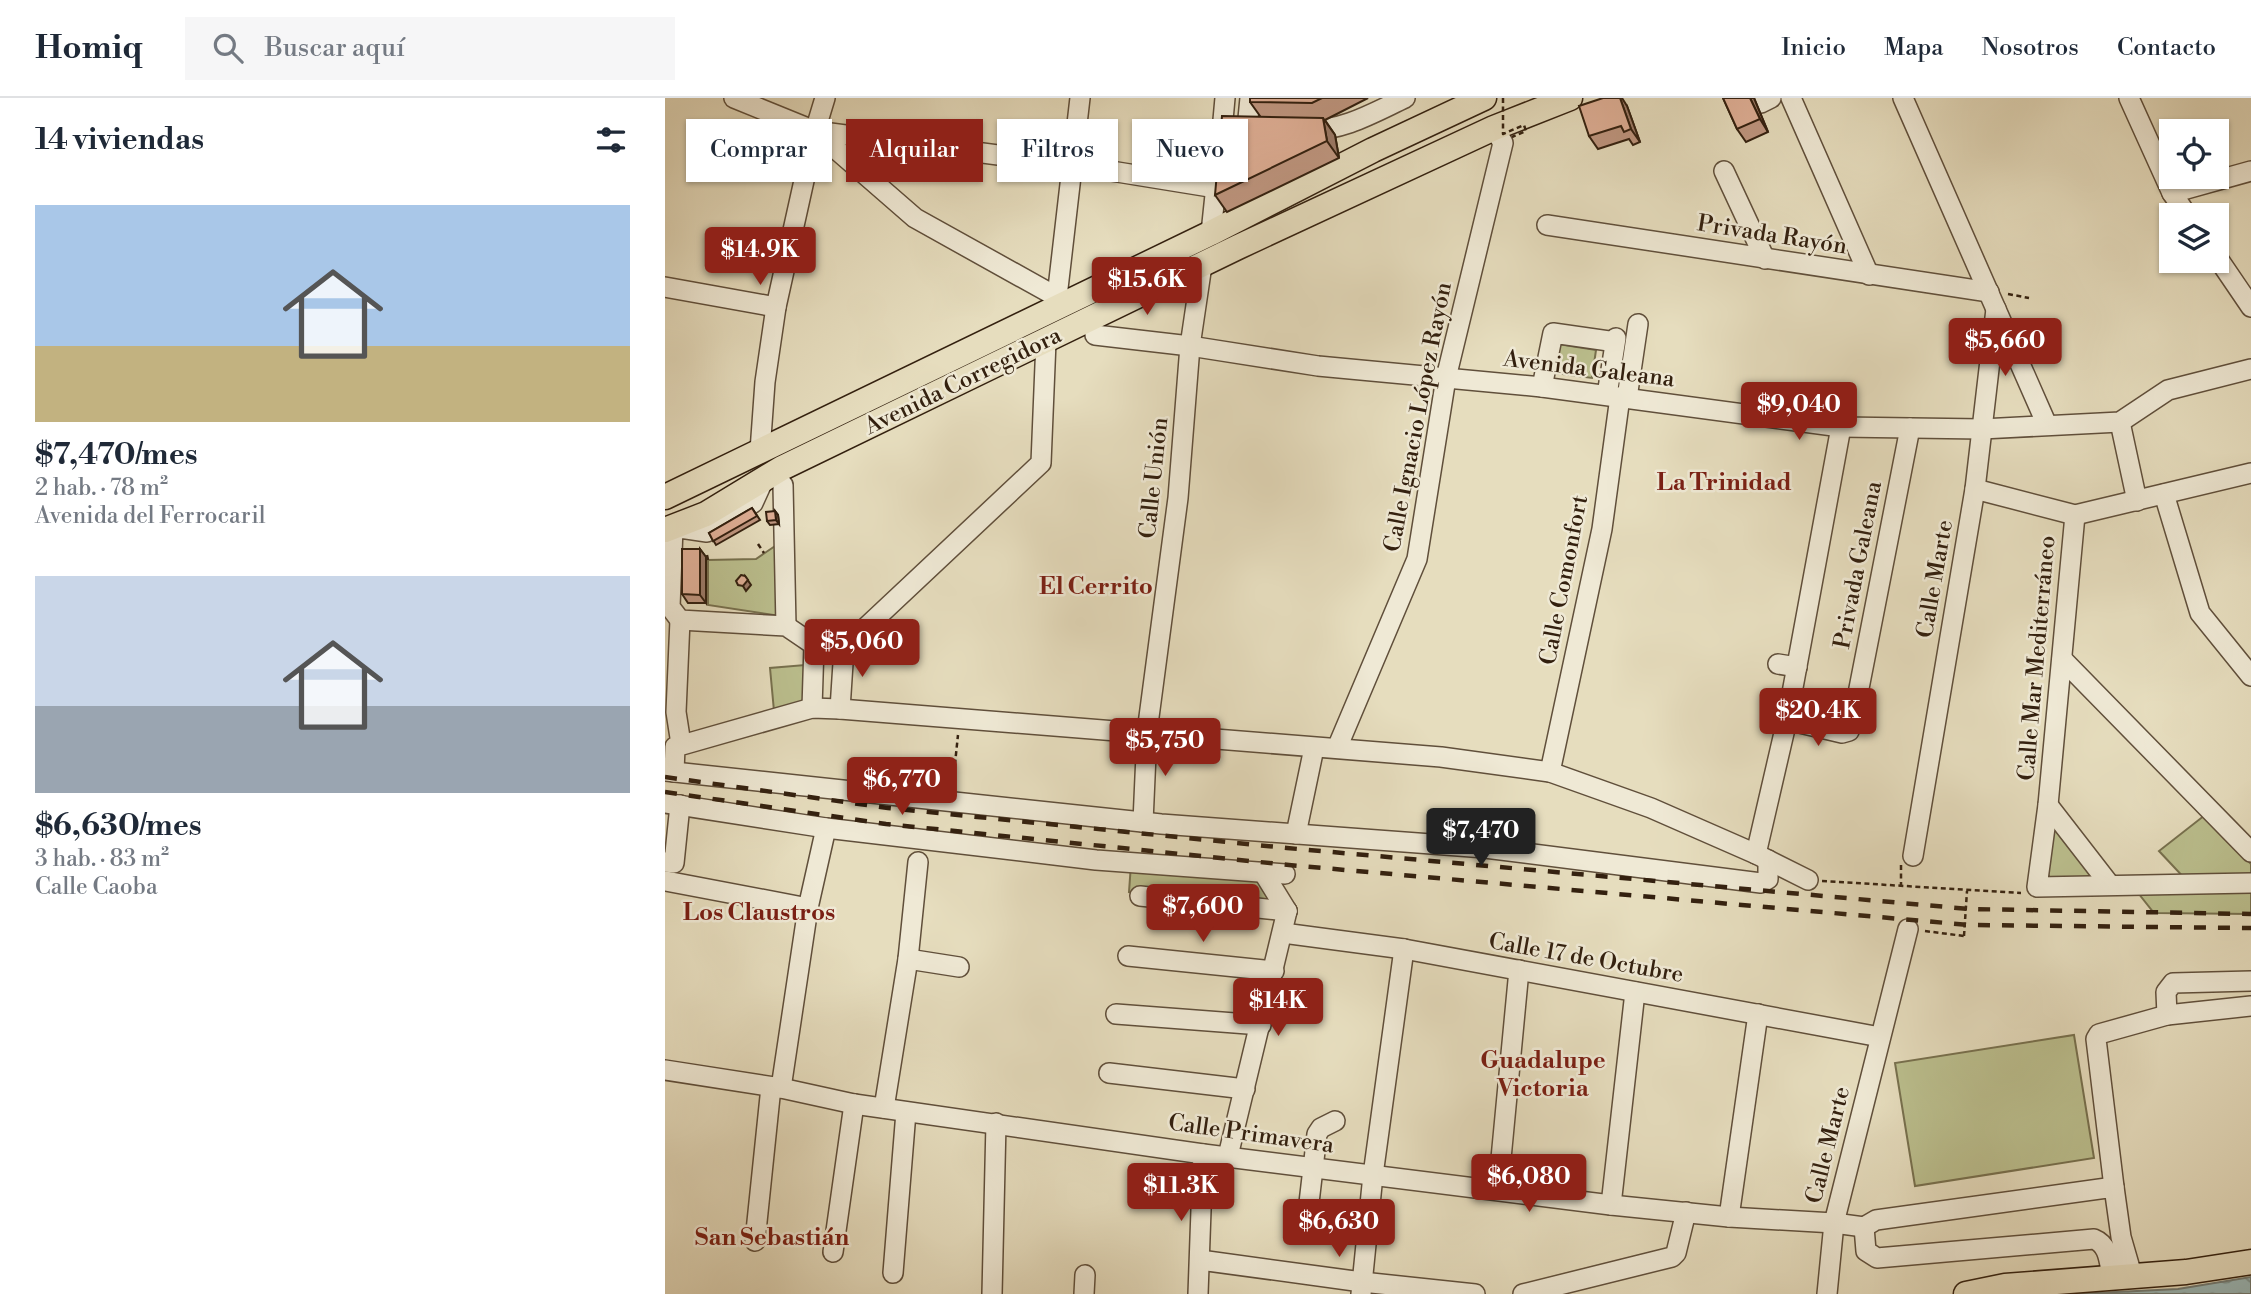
<!DOCTYPE html>
<html lang="es">
<meta charset="utf-8">
<style>
:root{--surface:#fff;--page:#f6f6f7;--text:#1f2937;--muted:#747a83;--line:#e0e1e3;--accent:#8f2418}
body{margin:0;font-family:"Libre Bodoni",serif;background:var(--page);color:var(--text);height:100vh;display:flex;flex-direction:column;font-size:26px;white-space:nowrap}
*{box-sizing:border-box;margin:0}
p{font-size:23px;color:var(--muted)}
.icon{flex:none;width:38px;height:38px;fill:none;stroke:currentColor;stroke-width:2;stroke-linecap:round;stroke-linejoin:round}
.map{position:relative;flex:1;overflow:hidden}
.side{display:flex;flex-direction:column;background:var(--surface);width:665px}
.side>*{flex:none}
.banner{position:absolute;left:21px;top:21px;width:665px;height:63px;display:flex;gap:14px}
.tools{position:absolute;left:1494px;top:21px;display:grid;gap:14px}
.tools a{display:grid;place-items:center;width:70px;height:70px;border-radius:0px;background:var(--surface);box-shadow:0 2px 5px #0004;font-size:35px}
.price{position:absolute;translate:-50% -60px;padding:0 16px;border-radius:7px;background:var(--accent);color:#fff;font-size:23px;line-height:46px;filter:drop-shadow(0 2px 4px #0008)}
.price::after{content:'';position:absolute;left:50%;top:42px;width:21px;height:16px;margin-left:-10px;background:inherit;clip-path:polygon(0 0,100% 0,50% 100%)}
.price.active{background:#222;color:#fff}
ul{padding:0;list-style:none}
li{display:grid;align-content:center;gap:14px;height:371px;padding:0 35px}
li span{display:grid;place-items:center;height:217px;border-radius:0px;color:#555}
li>.icon{margin-inline-start:auto}
span .icon{width:126px;height:126px;fill:#fffc;stroke-width:1}
li b{font-size:30px}
h2{display:flex;justify-content:space-between;align-items:center;height:84px;padding:0 35px;font-size:30px}
.pill{padding:0 24px;border-radius:0px;background:var(--surface);box-shadow:0 2px 5px #0004;font-size:24px;line-height:63px}
.pill.active{background:var(--accent);color:#fff}
header{display:flex;align-items:center;gap:42px;box-sizing:border-box;height:98px;padding:0 35px;background:var(--surface);border-bottom:2px solid var(--line)}
header strong{font-size:33px}
nav{display:flex;gap:38px;margin-inline-start:auto;font-size:24px}
.search{width:490px;height:63px;background:var(--page);display:flex;align-items:center;gap:18px;box-sizing:border-box;padding:0 24px;border-radius:0px;color:var(--muted);font-size:26px}
main{display:flex;flex:1;min-height:0}
.map>svg:first-child{display:block}
.park{fill:#bbbf8e;stroke:#77704e;stroke-width:2}
.water{fill:url(#water-waves);stroke:#717c76;stroke-width:2}
.lines{fill:none;stroke-linecap:round;stroke-linejoin:round}
.minor-casing{stroke:#604f3b;stroke-width:22}
.major-casing{stroke:#33200f;stroke-width:27}
.path{stroke:#33200f;stroke-width:2.5;stroke-dasharray:5 3.5;stroke-linecap:butt}
.minor{stroke:#efe9d5;stroke-width:19}
.major{stroke:#e6ddbe;stroke-width:24}
.rail{stroke:#33200f;stroke-width:4.5;stroke-dasharray:12 12;stroke-linecap:butt}
.path-bridge{stroke:#33200f;stroke-width:2.5;stroke-dasharray:5 3.5;stroke-linecap:butt}
.wall{fill:#bf9680;stroke:#33200f;stroke-width:2}
.shaded-wall{fill:#9b7a68;stroke:#33200f;stroke-width:2}
.building{fill:#deae95;stroke:#33200f;stroke-width:2}
.labels{text-anchor:middle;dominant-baseline:central;stroke-width:5;stroke-linejoin:round;paint-order:stroke}
.street-label{font-size:23px;fill:#33200f;stroke:#efe9d5}
.neighbourhood-label{font-size:24px;font-weight:bold;fill:#7a1f14;stroke:#efe9d5}
</style>
<header>
<strong>Homiq</strong>
<div class="search"><svg class="icon" aria-label="search" viewBox="0 0 24 24"><circle cx="10" cy="10" r="6"/><path d="M15 15l6 6"/></svg>Buscar aquí</div>
<nav><a>Inicio</a><a>Mapa</a><a>Nosotros</a><a>Contacto</a></nav>
</header>
<main>
<section class="side">
<h2>14 viviendas<svg class="icon" aria-label="filters" viewBox="0 0 24 24"><path d="M4 7h16M4 17h16"/><circle cx="9" cy="7" r="2"/><circle cx="15" cy="17" r="2"/></svg></h2>
<ul>
<li><span style="background:linear-gradient(#a9c7e8 65%,#c2b280 0)"><svg class="icon" aria-label="home" viewBox="0 0 24 24"><path d="M3 11l9-7 9 7M6 9v11h12V9"/></svg></span><div><b>$7,470/mes</b><p>2 hab. · 78 m²</p><p>Avenida del Ferrocaril</p></div></li>
<li><span style="background:linear-gradient(#c9d6e8 60%,#9aa5b1 0)"><svg class="icon" aria-label="home" viewBox="0 0 24 24"><path d="M3 11l9-7 9 7M6 9v11h12V9"/></svg></span><div><b>$6,630/mes</b><p>3 hab. · 83 m²</p><p>Calle Caoba</p></div></li>
</ul>
</section>
<div class="map">
<svg width="1586" height="1196" viewBox="0 0 1586 1196">
<defs>
<pattern id="water-waves" width="16" height="10" patternUnits="userSpaceOnUse" patternTransform="scale(1.75)"><rect width="16" height="10" fill="#9ababb"/><path d="M0 5q4-4 8 0t8 0" fill="none" stroke="#7e9796"/></pattern>
</defs>
<rect width="100%" height="100%" fill="#e6ddbe"/>
<filter id="stains"><feTurbulence type="fractalNoise" baseFrequency=".00286" numOctaves="4"/><feColorMatrix values="0 0 0 0 .2 0 0 0 0 .09 0 0 0 0 .02 0 0 0 .5 -.17"/></filter>
<radialGradient id="worn" r=".72"><stop offset=".6" stop-color="#630" stop-opacity="0"/><stop offset="1" stop-color="#630" stop-opacity=".3"/></radialGradient>
<g class="park">
<path d="M893,246L931,252L927,280L889,275Z"/>
<path d="M113,446L115,518L43,507V462L91,461Z"/>
<path d="M140,567L144,610L109,613L105,570Z"/>
<path d="M1385,710L1444,787L1374,789Z"/>
<path d="M1540,717L1586,766V816L1489,815L1466,786L1524,785L1494,753Z"/>
<path d="M466,766L593,779L614,809L464,794Z"/>
<path d="M1409,937L1429,1060L1250,1088L1230,965Z"/>
</g>
<path class="water" d="M1586,1179V1196H1410L1513,1191Z"/>
<g class="lines">
<defs>
<g id="minor">
<path d="M69,0L150,33L409,67L551,90"/>
<path d="M1094,0L1096,5L1106,0"/>
<path d="M1126,0L1204,177"/>
<path d="M1238,0L1382,327"/>
<path d="M1464,0L1507,95L1522,117"/>
<path d="M582,31L585,0"/>
<path d="M642,32C678,33 708,15 740,0"/>
<path d="M150,33L250,120L392,199"/>
<path d="M556,44L560,0"/>
<path d="M1059,73L1100,161"/>
<path d="M1507,95L1586,73"/>
<path d="M882,127L1324,194"/>
<path d="M546,135L552,78"/>
<path d="M1552,159L1586,209"/>
<path d="M0,189L111,209"/>
<path d="M395,206L392,199L415,0"/>
<path d="M430,237L525,248L653,268L877,289L1176,329L1317,331L1455,324L1503,292L1586,271"/>
<path d="M877,289L888,235L944,243"/>
<path d="M942,297L951,240"/>
<path d="M962,300L973,226"/>
<path d="M1455,324L1472,403"/>
<path d="M95,353L100,284L111,209L150,33L160,0"/>
<path d="M98,383L88,405L42,434L8,429L5,509L15,522L121,528L149,547L179,550"/>
<path d="M118,387L121,528"/>
<path d="M1310,391L1410,417L1586,375"/>
<path d="M1499,396L1535,515L1586,578"/>
<path d="M1410,417L1383,707L1372,789L1586,785"/>
<path d="M15,522L11,614L16,646"/>
<path d="M179,550L376,365L381,243"/>
<path d="M1397,561L1586,754"/>
<path d="M1113,566L1132,569"/>
<path d="M147,610L149,547"/>
<path d="M175,611L179,550"/>
<path d="M1122,622L1177,635L1184,633L1187,626L1245,330"/>
<path d="M672,650L752,461L781,280L838,45L829,30"/>
<path d="M0,673L496,726L820,750L1096,785L1103,781V762"/>
<path d="M9,674L10,649L147,610L175,611L776,659L885,674L986,710L1091,756L1143,782"/>
<path d="M885,674L937,431L955,299"/>
<path d="M0,705L161,730L431,762L620,776"/>
<path d="M1383,707L1445,787"/>
<path d="M478,724L482,634L513,400L525,248L537,167"/>
<path d="M631,736L649,650"/>
<path d="M1091,756L1122,622L1176,329"/>
<path d="M1248,758L1310,391L1331,211"/>
<path d="M0,764L9,765L15,707"/>
<path d="M598,774L622,813"/>
<path d="M1,783L143,810"/>
<path d="M475,798L622,813"/>
<path d="M618,835L739,851L1215,939"/>
<path d="M463,858L609,873"/>
<path d="M243,861L294,869"/>
<path d="M451,916L596,927"/>
<path d="M1502,917L1501,894L1508,885L1586,883"/>
<path d="M0,972L116,990L189,1006L538,1056L946,1107L1064,1119L1169,1125L1199,1129"/>
<path d="M444,975L580,991"/>
<path d="M116,990L143,810L161,730"/>
<path d="M219,1010L243,861L253,764"/>
<path d="M563,1058L622,813"/>
<path d="M1449,1089L1431,941L1434,936L1502,917L1586,908"/>
<path d="M833,1092L854,872"/>
<path d="M946,1107L970,894"/>
<path d="M1064,1119L1093,916"/>
<path d="M642,1122L652,1036L656,1030L670,1023"/>
<path d="M90,1143L106,989"/>
<path d="M168,1154L189,1006"/>
<path d="M535,1162L697,1184L810,1196"/>
<path d="M228,1175L241,1014"/>
<path d="M1447,1178C1444,1164 1444,1147 1429,1141L1212,1160L1201,1153L1199,1129L1211,1122L1449,1089L1456,1139L1467,1177"/>
<path d="M327,1196L331,1025"/>
<path d="M419,1196L420,1177"/>
<path d="M533,1196L538,1056"/>
<path d="M696,1196L708,1077L739,851"/>
<path d="M858,1196L1007,1159L1011,1155L1021,1114"/>
<path d="M1162,1196L1169,1125L1243,831"/>
</g>
<g id="major">
<path d="M0,399L546,135L708,52L819,0"/>
<path d="M0,432L41,416L117,370L573,149L829,30L905,0"/>
<path d="M1301,1196L1340,1188L1521,1174L1586,1164"/>
</g>
</defs>
<use href="#minor" class="minor-casing"/>
<use href="#major" class="major-casing"/>
<g class="path">
<path d="M1343,196L1364,200"/>
<path d="M93,446L99,455"/>
<path d="M42,457L43,462"/>
<path d="M289,675L293,637"/>
<path d="M1157,783L1356,795"/>
<path d="M1236,789V767"/>
<path d="M1260,833L1299,838"/>
</g>
<use href="#minor" class="minor"/>
<use href="#major" class="major"/>
<g class="rail">
<path d="M0,679L223,710L622,750L1304,811L1586,816"/>
<path d="M0,694L221,726L624,767L1304,827L1586,830"/>
</g>
<g class="path-bridge">
<path d="M838,0V36L859,27L861,33L847,39"/>
<path d="M1299,838L1302,793"/>
</g>
</g>
<g class="wall">
<path d="M585,0H703L660,22L670,37L674,60L562,114L550,97L595,18L585,4Z"/>
<path d="M1058,0H1089L1103,34L1081,44L1072,31Z"/>
<path d="M962,8L975,44L968,47L964,41L933,51L924,38Z"/>
<path d="M87,410L95,422L51,447L44,435Z"/>
<path d="M110,413L113,417L114,426L105,427L102,423Z"/>
<path d="M35,451L41,459V505H23L17,496Z"/>
</g>
<g class="shaded-wall">
<path d="M955,0H957L962,8L975,44L966,31Z"/>
<path d="M1085,0H1089L1103,34L1095,21Z"/>
<path d="M658,20L670,37L674,60L662,43Z"/>
<path d="M110,413L113,417L114,426L111,422Z"/>
<path d="M35,451L41,459V505L35,497Z"/>
<path d="M80,478L86,487L81,493L78,488Z"/>
</g>
<g class="building">
<path d="M585,0H657L647,5L585,4Z"/>
<path d="M938,0H955L966,31L959,34L956,28L924,38L914,8Z"/>
<path d="M1058,0H1085L1095,21L1072,31Z"/>
<path d="M557,18L658,20L662,43L550,97Z"/>
<path d="M87,410L92,418L48,443L44,435Z"/>
<path d="M110,413L111,422L102,423L101,414Z"/>
<path d="M17,451H35V497L17,496Z"/>
<path d="M76,477L80,478L83,482L78,488L73,487L71,483Z"/>
</g>
<g class="labels">
<g class="street-label">
<text transform="translate(1107 137) rotate(9)">Privada Rayón</text>
<text transform="translate(924 271) rotate(7)">Avenida Galeana</text>
<text transform="translate(298 283) rotate(-26)">Avenida Corregidora</text>
<text transform="translate(753 319) rotate(-79)">Calle Ignacio López Rayón</text>
<text transform="translate(489 380) rotate(-84)">Calle Unión</text>
<text transform="translate(1193 467) rotate(-79)">Privada Galeana</text>
<text transform="translate(1270 481) rotate(-80)">Calle Marte</text>
<text transform="translate(899 482) rotate(-79)">Calle Comonfort</text>
<text transform="translate(1372 560) rotate(-85)">Calle Mar Mediterráneo</text>
<text transform="translate(921 860) rotate(10)">Calle 17 de Octubre</text>
<text transform="translate(586 1036) rotate(8)">Calle Primavera</text>
<text transform="translate(1163 1047) rotate(-76)">Calle Marte</text>
</g>
<g class="neighbourhood-label">
<text x="1059" y="385">La Trinidad</text>
<text x="431" y="489">El Cerrito</text>
<text x="94" y="815">Los Claustros</text>
<text x="878" y="963">Guadalupe<tspan x="878" dy="28">Victoria</tspan></text>
<text x="107" y="1140">San Sebastián</text>
</g>
</g>
<rect width="100%" height="100%" filter="url(#stains)"/>
<rect width="100%" height="100%" fill="url(#worn)"/>
</svg>
<div class="tools">
<a><svg class="icon" aria-label="locate" viewBox="0 0 24 24"><circle cx="12" cy="12" r="6"/><path d="M12 2v4M12 18v4M2 12h4M18 12h4"/></svg></a>
<a><svg class="icon" aria-label="layers" viewBox="0 0 24 24"><path d="M12 4l9 5-9 5-9-5zM3 14l9 5 9-5"/></svg></a>
</div>
<b class="price" style="left:95px;top:189px">$14.9K</b>
<b class="price" style="left:482px;top:219px">$15.6K</b>
<b class="price" style="left:1340px;top:280px">$5,660</b>
<b class="price" style="left:1134px;top:344px">$9,040</b>
<b class="price" style="left:197px;top:581px">$5,060</b>
<b class="price" style="left:1153px;top:650px">$20.4K</b>
<b class="price" style="left:500px;top:680px">$5,750</b>
<b class="price" style="left:237px;top:719px">$6,770</b>
<b class="price active" style="left:816px;top:770px">$7,470</b>
<b class="price" style="left:538px;top:846px">$7,600</b>
<b class="price" style="left:613px;top:940px">$14K</b>
<b class="price" style="left:864px;top:1116px">$6,080</b>
<b class="price" style="left:516px;top:1125px">$11.3K</b>
<b class="price" style="left:674px;top:1161px">$6,630</b>
<div class="banner">
<a class="pill">Comprar</a>
<a class="pill active">Alquilar</a>
<a class="pill">Filtros</a>
<a class="pill">Nuevo</a>
</div>
</div>
</main>
